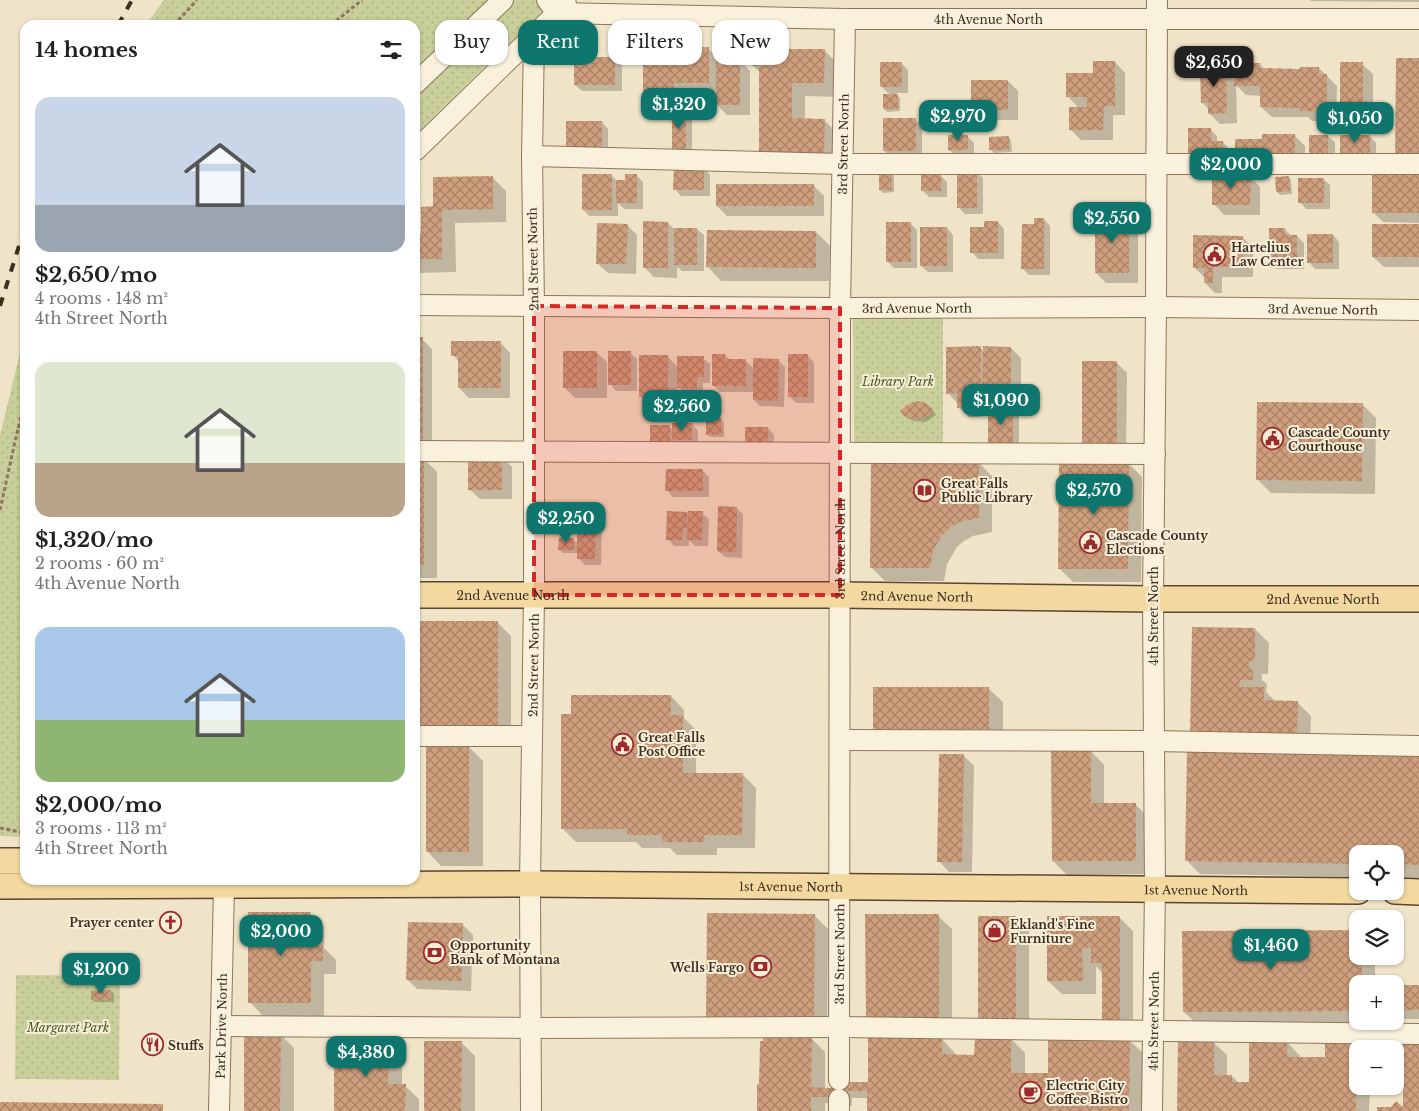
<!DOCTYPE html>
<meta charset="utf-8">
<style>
:root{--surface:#fff;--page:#f2f2f2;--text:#222;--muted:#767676;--accent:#0f766e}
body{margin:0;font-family:"Libre Baskerville",serif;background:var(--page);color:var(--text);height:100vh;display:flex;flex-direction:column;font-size:19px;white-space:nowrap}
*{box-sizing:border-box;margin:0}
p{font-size:16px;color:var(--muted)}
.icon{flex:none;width:28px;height:28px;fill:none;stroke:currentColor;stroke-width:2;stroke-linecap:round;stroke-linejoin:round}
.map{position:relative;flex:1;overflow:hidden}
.details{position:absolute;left:20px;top:20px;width:400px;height:865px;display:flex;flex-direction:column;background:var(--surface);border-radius:15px;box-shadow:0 1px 4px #0004}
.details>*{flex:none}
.top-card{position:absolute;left:435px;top:20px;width:475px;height:45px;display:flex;gap:10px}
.fabs{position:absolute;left:1349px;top:845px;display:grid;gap:10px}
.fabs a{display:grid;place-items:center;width:55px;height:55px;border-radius:10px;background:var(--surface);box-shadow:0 1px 4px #0004;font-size:25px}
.price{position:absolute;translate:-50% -42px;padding:0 11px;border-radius:10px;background:var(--accent);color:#fff;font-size:16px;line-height:32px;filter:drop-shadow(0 1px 2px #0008)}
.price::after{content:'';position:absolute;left:50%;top:30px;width:15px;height:11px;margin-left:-8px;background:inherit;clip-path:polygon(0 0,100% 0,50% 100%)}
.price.on{background:#222;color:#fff}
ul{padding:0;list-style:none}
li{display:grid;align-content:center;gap:10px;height:265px;padding:0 15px}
li span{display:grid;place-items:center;height:155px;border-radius:15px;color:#555}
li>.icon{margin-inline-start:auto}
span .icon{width:90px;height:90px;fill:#fffc;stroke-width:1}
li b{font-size:21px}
h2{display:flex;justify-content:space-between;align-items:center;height:60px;padding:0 15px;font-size:21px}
.chip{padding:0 18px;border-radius:15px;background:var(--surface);box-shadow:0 1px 4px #0004;font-size:18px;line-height:45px}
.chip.on{background:var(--accent);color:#fff}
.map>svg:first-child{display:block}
.grass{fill:url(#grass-dots)}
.shadow{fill:#0003}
.building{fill:url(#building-cross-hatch)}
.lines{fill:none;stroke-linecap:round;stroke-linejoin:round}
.minor-casing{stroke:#8d765c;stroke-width:22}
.major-casing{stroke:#5b4430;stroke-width:28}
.path{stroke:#8d765c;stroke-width:3;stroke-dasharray:4 2.5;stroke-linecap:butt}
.minor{stroke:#faf1dc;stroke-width:20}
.major{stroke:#f3d9a0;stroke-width:25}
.rail{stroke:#3d2e20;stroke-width:4;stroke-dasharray:9 9;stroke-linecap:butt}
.marked{fill:#d62828;fill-opacity:0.2;stroke:#d62828;stroke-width:4;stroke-dasharray:10 6;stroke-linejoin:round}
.labels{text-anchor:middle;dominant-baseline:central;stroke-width:4;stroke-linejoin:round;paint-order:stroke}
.street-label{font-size:12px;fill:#3d2e20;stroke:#f7eed8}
.poi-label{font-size:12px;font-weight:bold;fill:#3d2e20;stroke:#f7eed8;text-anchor:start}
.park-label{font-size:12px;font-style:italic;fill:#4d5a26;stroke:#f7eed8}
</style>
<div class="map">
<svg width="1419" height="1111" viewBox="0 0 1419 1111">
<defs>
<pattern id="grass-dots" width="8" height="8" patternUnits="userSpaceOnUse" patternTransform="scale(1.25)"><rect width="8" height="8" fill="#c9cf9b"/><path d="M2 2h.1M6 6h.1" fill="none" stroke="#aeb285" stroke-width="1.8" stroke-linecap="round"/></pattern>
<pattern id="building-cross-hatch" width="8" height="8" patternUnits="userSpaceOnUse" patternTransform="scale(1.25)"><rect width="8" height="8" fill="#cf9f7d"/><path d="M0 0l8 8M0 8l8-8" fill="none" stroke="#a98266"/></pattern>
</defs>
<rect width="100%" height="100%" fill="#f0e4c8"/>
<g class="grass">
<path d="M164,0H554L415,135V25H146Z"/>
<path d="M943,316V445H854L853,317Z"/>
<path d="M25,333V837L0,836V435Z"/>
<path d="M16,975L120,976L119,1080L15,1079Z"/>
</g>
<g class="shadow">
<path d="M1310,0H1419V2L1311,1Z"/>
<path d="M708,49L719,59V60H740L750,71V115H727L717,105V92H684V106H686L692,112V160H679L673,105L655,106L644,95L676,53Z"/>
<path d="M824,50L838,64V97L805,96V120H824L838,134V167L774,166L761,73L753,66Z"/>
<path d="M615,58L622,65V91H582L575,85L586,66Z"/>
<path d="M1115,62L1125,73V115H1113V140H1081L1070,129L1080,109L1067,96L1094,75Z"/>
<path d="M901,63L908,70V93H895L900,98V111L887,112L884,109L890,95L881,86Z"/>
<path d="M1217,64L1235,81L1260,64L1265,70H1301L1319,68L1337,86L1336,122L1312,121L1308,117H1272L1261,107L1262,96L1246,95L1236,85L1237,123L1220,124L1209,113V110L1202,102Z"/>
<path d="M1362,64L1373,74V133H1352L1342,123Z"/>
<path d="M1008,81L1018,91V120H982L972,109Z"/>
<path d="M915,119L922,126V157H891L884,151Z"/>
<path d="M602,122L608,129V155H574Z"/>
<path d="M1189,129H1210L1217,136V142H1223L1229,149V160Z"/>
<path d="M1294,135L1305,146V167L1263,141Z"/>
<path d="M967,136L974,143V156H956L949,150Z"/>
<path d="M1328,136L1335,142V159H1317L1311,153Z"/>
<path d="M1341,136H1370L1376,143V160Z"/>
<path d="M1008,137L1011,140L1012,152L994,153L991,150Z"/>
<path d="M704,168L710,175V196H681L675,189Z"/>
<path d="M976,171L983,178V214H965L959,208Z"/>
<path d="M891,172L894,175V192L883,193L880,190Z"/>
<path d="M611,175L618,182H626L636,175L643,182V209H624L618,203V216H589L583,209Z"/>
<path d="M940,175L947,182V197H929L923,191Z"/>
<path d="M1250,176L1260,187V215H1224L1214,204Z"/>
<path d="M1289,177L1291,180L1292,194L1280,195L1277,192Z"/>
<path d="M1419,177V223L1383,222L1373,212Z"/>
<path d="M493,178L506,191V222L455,223L456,272L415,273V235H422L435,208Z"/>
<path d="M1323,179L1330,185V209H1306L1300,202Z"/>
<path d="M813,185L824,196V216H727L717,206Z"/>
<path d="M1128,216L1138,227V283H1106L1096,273Z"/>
<path d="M1044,219L1050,226V275H1029L1022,268L1035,225Z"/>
<path d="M998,222L1004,229V259H978L972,252L985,228Z"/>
<path d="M668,223L676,231L697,229L704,235V271H682L677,267V278L654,277L644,267Z"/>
<path d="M910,223L917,230V268H894L887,261Z"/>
<path d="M627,225L637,235L636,274L608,273L597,263Z"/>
<path d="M1419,225V267H1384L1373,257Z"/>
<path d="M947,228L953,235V272H928L921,266Z"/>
<path d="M1284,229L1292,236H1297L1304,243V269H1277L1270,262Z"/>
<path d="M816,232L830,246L829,281H721L708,267Z"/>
<path d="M1333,235L1339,242V269H1315L1309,262Z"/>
<path d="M1242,237L1253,247V277H1222V293H1215L1205,283V278L1194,267Z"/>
<path d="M415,339H422L432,349V449H415Z"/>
<path d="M500,342L510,353V398H469L459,388V362L453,355Z"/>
<path d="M980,348L984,351L1011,348L1021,358V406H994L990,402V405H980V417H969L958,407V404L948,393Z"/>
<path d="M596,352L607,362V398H575L565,388Z"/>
<path d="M630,353L637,359V391H616L610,384Z"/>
<path d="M725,355L730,360H745L754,369L778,360L785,367L784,407L760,406L754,400V392H720L714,386Z"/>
<path d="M807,355L814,362V403H796L789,396Z"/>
<path d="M667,356L679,368L703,358L710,364V383H703V394H685L677,386V407H651L641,397Z"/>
<path d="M1117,363L1127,373L1126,454H1093Z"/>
<path d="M1363,405L1376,418L1375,494L1271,493L1257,479Z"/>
<path d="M1013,410L1019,416V451L995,450Z"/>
<path d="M901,411H933L936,415L926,422L914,421L909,419Z"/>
<path d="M721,419L724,422V437H710L707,434Z"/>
<path d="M692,424L698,431V447H680L676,442V448H658L669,426L674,431Z"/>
<path d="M768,428L774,435V452H753Z"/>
<path d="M502,457L512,467V499H480L469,489Z"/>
<path d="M423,458L437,472V578H415V459Z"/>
<path d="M978,462L992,476V532L973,536L964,541L957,547L947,564L944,581H885L871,567Z"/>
<path d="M1128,463L1142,477L1141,582H1073L1059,568Z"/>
<path d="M702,470L709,477V497H673L667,490Z"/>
<path d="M736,508L743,514L742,558L725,557L718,551Z"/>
<path d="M668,512L702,513L709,519L708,546H695L689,540V546H674L668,539Z"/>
<path d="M595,514L602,521L601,565H585L578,558V553H563L560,550L573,539L578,544Z"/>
<path d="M415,623H498L511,636V743Z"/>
<path d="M1255,629L1269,643L1268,674H1262V680L1267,684L1266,692L1276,702H1297L1311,716L1310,752L1205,751Z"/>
<path d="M989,689L1003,702V743L888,742L874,728Z"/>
<path d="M671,696L684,710V718L696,730V774H742L756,788L755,848H717V855H677L670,848H642L636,842H576L562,828L572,715Z"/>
<path d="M469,747L483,761V866H441L428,852Z"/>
<path d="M1091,751L1104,765V804H1135L1149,818V874L1067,875L1053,861Z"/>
<path d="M1419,751V878L1395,877V854H1358V877L1200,874L1186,860Z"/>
<path d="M963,755L974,766L972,872H949L939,861Z"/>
<path d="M310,914L324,927V948L336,960V974H324V1016H263L250,1002Z"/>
<path d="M814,915L828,929L827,1035L721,1034Z"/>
<path d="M938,916L952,929V1035L867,1021Z"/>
<path d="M1015,917L1029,931V1039H1011L1025,1053V1074H1049L1129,1040L1143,1053V1111H869V1098H852V1106L839,1105L836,1103H825V1111H758L811,1038L825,1052V1089H832L848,1083L869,1084L942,1039L955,1053V1056H974Z"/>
<path d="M1048,917H1119L1133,931V1037L1103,1023V974L1096,966V994H1062L1048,981Z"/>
<path d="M463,925L473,935L471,991L417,989L407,979Z"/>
<path d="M1358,956H1375V984H1358V1021H1375V1025H1198L1184,1012Z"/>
<path d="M1395,986H1419V1019H1398L1395,1016Z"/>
<path d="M111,992L114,994V1002H95L92,1000Z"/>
<path d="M280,1034L294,1048V1111H245Z"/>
<path d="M388,1036L402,1049V1086H405L419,1099V1111H335L354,1043L357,1047H373Z"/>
<path d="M461,1042L475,1056V1111H425Z"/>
<path d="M1213,1042L1227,1055V1076H1232L1239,1083H1250L1287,1042L1300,1056V1059H1326L1356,1042L1362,1049H1358V1086H1370L1369,1111H1179Z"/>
<path d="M1419,1043V1111H1378L1404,1109V1080H1395V1049Z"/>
</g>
<g class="building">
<path d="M675,47H709V83H674V96H643V52H675Z"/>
<path d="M752,49H825L824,83H792V118L825,119L824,154L759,153V66H752Z"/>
<path d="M584,57H615V85H574V65H584Z"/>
<path d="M1396,58H1419V159H1395Z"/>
<rect x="716" y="59" width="24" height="46"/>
<path d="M1093,61H1115V106H1104L1103,130H1069V107H1087V97H1066V73H1093Z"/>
<rect x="880" y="62" width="22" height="25"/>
<rect x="1340" y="62" width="23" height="62"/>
<path d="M1200,63H1217V70L1226,69L1227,113L1208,114V102L1201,103Z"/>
<path d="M1234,63H1260V68L1300,69V67H1319V74H1327V112L1300,111V108L1260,107V86H1234Z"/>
<rect x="971" y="80" width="37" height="30"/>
<rect x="883" y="94" width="15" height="15"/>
<rect x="672" y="105" width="14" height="49"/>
<rect x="883" y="118" width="33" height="33"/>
<rect x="566" y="121" width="36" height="28"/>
<path d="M1188,128H1211V141H1223V154H1188Z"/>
<path d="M1262,134H1295V157H1235V139H1262Z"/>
<rect x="948" y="135" width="20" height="15"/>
<rect x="1309" y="135" width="19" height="18"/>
<rect x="1340" y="135" width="30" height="19"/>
<path d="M1009,136V150H989V137Z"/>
<path d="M674,166L704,167V190H673Z"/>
<path d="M891,170L892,190H879V171Z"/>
<rect x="957" y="170" width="20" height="38"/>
<rect x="582" y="174" width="30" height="36"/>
<path d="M625,174H637V203H616V180H625Z"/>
<rect x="921" y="174" width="20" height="17"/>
<path d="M1212,175H1251L1250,205H1212Z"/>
<rect x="1372" y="175" width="47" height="38"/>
<path d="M493,176V209L442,210V259H415V234H421V207L433,206V177Z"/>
<path d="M1289,176L1290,191L1276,192L1275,177Z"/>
<rect x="1298" y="178" width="26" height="25"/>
<rect x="716" y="184" width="98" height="22"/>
<rect x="1095" y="215" width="34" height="58"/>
<path d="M1034,218H1044V269H1021L1022,224H1034Z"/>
<path d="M643,221L668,222V268H643Z"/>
<path d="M984,221H998V253H970V227H984Z"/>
<rect x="886" y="222" width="25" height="40"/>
<path d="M597,223L628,224L626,264H596Z"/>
<rect x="1372" y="224" width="47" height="33"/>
<rect x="920" y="227" width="27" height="39"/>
<rect x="674" y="228" width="23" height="37"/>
<path d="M1269,228H1285V235H1297V263H1269Z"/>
<path d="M707,230L816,231V268L706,267Z"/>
<rect x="1307" y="234" width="26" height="29"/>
<path d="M1193,235L1243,236V267H1213V283H1204V268H1193Z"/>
<rect x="415" y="337" width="8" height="102"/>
<path d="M451,341H501V388H458V356H451Z"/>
<path d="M981,346V395H971V408H957V393L946,394V347Z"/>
<path d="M983,346L1011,347V396H982Z"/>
<rect x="563" y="351" width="34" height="37"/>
<rect x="608" y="351" width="23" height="34"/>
<path d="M712,354H725V359H746V386H712Z"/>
<rect x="788" y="354" width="20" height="43"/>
<rect x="639" y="355" width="29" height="42"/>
<path d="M677,356H704V377H697V388H677Z"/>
<path d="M753,358L779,359L778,401L753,400Z"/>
<rect x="1082" y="361" width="35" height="83"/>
<path d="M918,401L925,403L930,406L934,411L928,416L917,420L904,416L900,411L908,404Z"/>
<path d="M1257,402L1363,403L1362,481L1256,480Z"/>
<path d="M988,408H1013V445L988,444Z"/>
<path d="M706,418H721L722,434L706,435Z"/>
<rect x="672" y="423" width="20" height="17"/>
<rect x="650" y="425" width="20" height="17"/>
<rect x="745" y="427" width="23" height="19"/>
<rect x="468" y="455" width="34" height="35"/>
<rect x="415" y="457" width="9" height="108"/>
<path d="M871,460L979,461V518L959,522L951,527L943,534L933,550L930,568H870Z"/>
<path d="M1059,462H1129L1128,569H1058Z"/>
<path d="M666,469H703V491H665Z"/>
<path d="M718,506L737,507L736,552L717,551Z"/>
<path d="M667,511L687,512V528H683L682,540H666Z"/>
<path d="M688,511H703L702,540H687Z"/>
<path d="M577,513H596L595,559H577Z"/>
<path d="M559,538H574V550H558Z"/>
<rect x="415" y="621" width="83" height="109"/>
<path d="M1192,627L1255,628V661H1249V669H1253V680H1240V687H1264V700L1298,701L1297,739L1190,737Z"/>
<rect x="873" y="687" width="116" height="42"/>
<path d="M571,695H671V715H683V773H743L742,835H704V842H662V835H627V829H561V714H571Z"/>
<rect x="426" y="746" width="43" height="106"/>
<path d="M1051,750H1091V803H1136V861H1052Z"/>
<path d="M1419,750V865L1395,864V854H1358V864L1185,861L1187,752Z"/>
<path d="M939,754H964L962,862H937Z"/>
<path d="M248,912H311V945H323V961H311V1003H248Z"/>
<path d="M707,913L815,914L814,1022L706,1021Z"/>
<path d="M865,914H939V1022H866Z"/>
<rect x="978" y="916" width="38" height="110"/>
<path d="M1047,916H1120V1023H1102V963H1091V948H1082L1083,981H1047Z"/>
<path d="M408,922L463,923L461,981L406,980Z"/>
<path d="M1358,930V956H1362V984H1358V1011L1183,1012L1182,931Z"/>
<rect x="1395" y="985" width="24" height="25"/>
<path d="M111,990V1000H91V991Z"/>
<path d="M244,1033H281L280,1111H244Z"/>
<path d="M372,1034H389L388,1084H406L405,1111H334V1042H354V1046H372Z"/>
<path d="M763,1037H812L811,1087L831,1088V1079L846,1082H868V1037L942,1038V1054L974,1055L975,1038H1011V1073H1048V1038H1130L1129,1111H867V1091H846V1100L831,1097H811V1111H757V1084H759L760,1041H763Z"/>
<path d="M1178,1040H1214V1075H1232V1082H1249V1041H1287V1057H1325V1041H1356V1111H1177Z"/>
<path d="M424,1041H462L461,1111H424Z"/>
<path d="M1367,1041H1419V1111H1377V1107H1391L1396,1101L1403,1107V1066H1395V1049H1367Z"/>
<path d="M0,1102L163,1104V1111H0Z"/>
</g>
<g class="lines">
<defs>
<g id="minor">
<path id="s1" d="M547,0L557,13L845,19H1419"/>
<path d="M415,84L503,0"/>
<path d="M415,151L566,4"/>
<path d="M532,156L843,164H1419"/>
<path id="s2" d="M415,305L840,308L1156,307L1419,310"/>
<path d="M415,451L1155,454"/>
<path d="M415,736H532"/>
<path d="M840,740L1154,741L1419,746"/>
<path d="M221,1026L531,1028L840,1027L1419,1034"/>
<path id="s3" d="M839,1080L840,308L845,19"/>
<path id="s4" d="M219,1111L224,886"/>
<path id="s5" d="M531,1111L530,884L534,595V306L532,156L534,37"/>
<path d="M839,1111V1099"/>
<path id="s6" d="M1152,1111L1155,889L1153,599L1156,307L1157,0"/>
</g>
<g id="major">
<path id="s7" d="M415,595H840L1153,599H1419"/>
<path d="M0,861H25"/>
<path id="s8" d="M0,886L530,884L1358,891"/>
<path d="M1395,891L1419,892"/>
</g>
</defs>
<use href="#minor" class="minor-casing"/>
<use href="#major" class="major-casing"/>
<g class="path">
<path d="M174,25L197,0"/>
<path d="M331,25L362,0"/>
<path d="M0,510L16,437L25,402"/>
<path d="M0,828L25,833"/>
</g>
<use href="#minor" class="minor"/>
<use href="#major" class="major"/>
<g class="rail">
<path d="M118,25L132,0"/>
<path d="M0,306L25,227"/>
</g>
</g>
<path class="marked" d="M534,306L840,308V595H534Z"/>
<defs>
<symbol id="civic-ring" viewBox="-11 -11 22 22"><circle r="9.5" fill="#f7eed8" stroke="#9e2a2b" stroke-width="1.5"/><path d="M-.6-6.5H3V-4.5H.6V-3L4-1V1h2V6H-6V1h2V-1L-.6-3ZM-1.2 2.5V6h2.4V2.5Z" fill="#9e2a2b"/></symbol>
<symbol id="library-ring" viewBox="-11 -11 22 22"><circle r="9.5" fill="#f7eed8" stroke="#9e2a2b" stroke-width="1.5"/><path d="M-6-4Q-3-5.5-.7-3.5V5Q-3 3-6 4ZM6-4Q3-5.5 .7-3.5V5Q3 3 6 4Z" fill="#9e2a2b"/></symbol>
<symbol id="church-ring" viewBox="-11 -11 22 22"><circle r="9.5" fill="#f7eed8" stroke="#9e2a2b" stroke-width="1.5"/><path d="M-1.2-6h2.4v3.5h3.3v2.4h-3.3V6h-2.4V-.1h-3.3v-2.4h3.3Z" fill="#9e2a2b"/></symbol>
<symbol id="shop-ring" viewBox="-11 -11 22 22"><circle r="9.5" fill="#f7eed8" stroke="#9e2a2b" stroke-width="1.5"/><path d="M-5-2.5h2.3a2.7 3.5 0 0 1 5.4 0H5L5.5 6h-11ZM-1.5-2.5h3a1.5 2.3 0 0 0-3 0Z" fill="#9e2a2b"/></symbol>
<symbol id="bank-ring" viewBox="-11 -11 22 22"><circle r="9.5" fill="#f7eed8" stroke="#9e2a2b" stroke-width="1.5"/><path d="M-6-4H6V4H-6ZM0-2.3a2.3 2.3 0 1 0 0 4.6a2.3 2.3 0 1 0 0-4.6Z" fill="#9e2a2b"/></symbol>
<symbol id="restaurant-ring" viewBox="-11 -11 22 22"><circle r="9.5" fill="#f7eed8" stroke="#9e2a2b" stroke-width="1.5"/><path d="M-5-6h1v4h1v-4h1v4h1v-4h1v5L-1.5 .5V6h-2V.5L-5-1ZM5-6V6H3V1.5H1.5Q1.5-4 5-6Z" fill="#9e2a2b"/></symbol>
<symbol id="cafe-ring" viewBox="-11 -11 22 22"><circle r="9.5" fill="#f7eed8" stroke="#9e2a2b" stroke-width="1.5"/><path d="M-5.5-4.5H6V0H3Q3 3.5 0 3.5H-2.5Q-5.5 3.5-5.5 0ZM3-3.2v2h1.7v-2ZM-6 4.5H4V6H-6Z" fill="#9e2a2b"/></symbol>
</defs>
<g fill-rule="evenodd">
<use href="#civic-ring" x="1202" y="242" width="25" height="25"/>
<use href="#civic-ring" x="1260" y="426" width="25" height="25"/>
<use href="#library-ring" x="912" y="478" width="25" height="25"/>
<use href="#civic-ring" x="1078" y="530" width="25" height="25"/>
<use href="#civic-ring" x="610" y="732" width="25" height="25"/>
<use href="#church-ring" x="158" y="910" width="25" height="25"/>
<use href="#shop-ring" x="982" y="918" width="25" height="25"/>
<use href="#bank-ring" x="422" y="940" width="25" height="25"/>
<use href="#bank-ring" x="748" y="954" width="25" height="25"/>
<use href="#restaurant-ring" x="140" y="1032" width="25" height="25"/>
<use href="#cafe-ring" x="1018" y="1080" width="25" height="25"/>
</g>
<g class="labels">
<g class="street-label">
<text stroke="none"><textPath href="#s1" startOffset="448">4th Avenue North</textPath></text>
<text stroke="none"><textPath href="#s3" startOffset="936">3rd Street North</textPath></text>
<text transform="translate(533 259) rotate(-91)">2nd Street North</text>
<text stroke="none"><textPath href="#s2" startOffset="502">3rd Avenue North</textPath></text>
<text stroke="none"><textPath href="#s2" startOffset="908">3rd Avenue North</textPath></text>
<text stroke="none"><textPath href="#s3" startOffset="531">3rd Street North</textPath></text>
<text stroke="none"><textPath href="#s7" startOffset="98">2nd Avenue North</textPath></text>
<text stroke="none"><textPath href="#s7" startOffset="502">2nd Avenue North</textPath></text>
<text stroke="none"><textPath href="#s7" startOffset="908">2nd Avenue North</textPath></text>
<text transform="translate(1153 616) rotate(-90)">4th Street North</text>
<text stroke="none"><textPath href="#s5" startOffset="446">2nd Street North</textPath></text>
<text stroke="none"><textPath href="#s8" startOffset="791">1st Avenue North</textPath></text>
<text stroke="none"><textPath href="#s8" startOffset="1196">1st Avenue North</textPath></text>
<text stroke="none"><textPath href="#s3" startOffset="126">3rd Street North</textPath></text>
<text stroke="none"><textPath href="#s6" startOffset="90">4th Street North</textPath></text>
<text stroke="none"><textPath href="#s4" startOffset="85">Park Drive North</textPath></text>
</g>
<g class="poi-label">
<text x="1231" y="247">Hartelius<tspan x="1231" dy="14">Law Center</tspan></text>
<text x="1288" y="432">Cascade County<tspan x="1288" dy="14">Courthouse</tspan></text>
<text x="941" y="483">Great Falls<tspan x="941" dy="14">Public Library</tspan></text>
<text x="1106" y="535">Cascade County<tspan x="1106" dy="14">Elections</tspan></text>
<text x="638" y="737">Great Falls<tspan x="638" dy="14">Post Office</tspan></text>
<text x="154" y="922" text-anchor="end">Prayer center</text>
<text x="1010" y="924">Ekland's Fine<tspan x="1010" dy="14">Furniture</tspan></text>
<text x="450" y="945">Opportunity<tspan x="450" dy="14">Bank of Montana</tspan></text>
<text x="744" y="967" text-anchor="end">Wells Fargo</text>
<text x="168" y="1045">Stuffs</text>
<text x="1046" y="1085">Electric City<tspan x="1046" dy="14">Coffee Bistro</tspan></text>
</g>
<g class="park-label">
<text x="898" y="381">Library Park</text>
<text x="68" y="1027">Margaret Park</text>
</g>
</g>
</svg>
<div class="fabs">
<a><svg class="icon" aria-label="locate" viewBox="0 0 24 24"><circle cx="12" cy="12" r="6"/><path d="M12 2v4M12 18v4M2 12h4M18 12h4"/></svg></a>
<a><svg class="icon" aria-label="layers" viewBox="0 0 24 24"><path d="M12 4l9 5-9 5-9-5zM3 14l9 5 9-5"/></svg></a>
<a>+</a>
<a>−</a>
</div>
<b class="price on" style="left:1214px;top:88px">$2,650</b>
<b class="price" style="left:679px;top:130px">$1,320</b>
<b class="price" style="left:958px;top:142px">$2,970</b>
<b class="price" style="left:1355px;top:144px">$1,050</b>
<b class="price" style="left:1231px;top:190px">$2,000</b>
<b class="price" style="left:1112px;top:244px">$2,550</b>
<b class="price" style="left:1001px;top:426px">$1,090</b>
<b class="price" style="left:682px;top:432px">$2,560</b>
<b class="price" style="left:1094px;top:516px">$2,570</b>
<b class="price" style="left:566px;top:544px">$2,250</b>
<b class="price" style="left:281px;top:957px">$2,000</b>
<b class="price" style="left:1271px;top:971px">$1,460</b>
<b class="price" style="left:101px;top:995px">$1,200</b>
<b class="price" style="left:366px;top:1078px">$4,380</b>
<div class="top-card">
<a class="chip">Buy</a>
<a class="chip on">Rent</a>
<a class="chip">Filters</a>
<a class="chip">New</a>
</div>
<section class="details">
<h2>14 homes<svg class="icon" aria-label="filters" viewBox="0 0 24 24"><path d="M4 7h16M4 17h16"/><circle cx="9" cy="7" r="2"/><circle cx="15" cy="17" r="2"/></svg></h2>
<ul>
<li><span style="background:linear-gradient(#c9d6e8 70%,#9aa5b1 0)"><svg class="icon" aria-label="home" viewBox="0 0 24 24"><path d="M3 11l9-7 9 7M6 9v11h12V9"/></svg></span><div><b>$2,650/mo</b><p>4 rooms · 148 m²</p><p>4th Street North</p></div></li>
<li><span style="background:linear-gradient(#dfe7d0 65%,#b9a48a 0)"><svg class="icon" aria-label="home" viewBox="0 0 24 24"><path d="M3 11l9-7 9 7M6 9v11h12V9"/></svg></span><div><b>$1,320/mo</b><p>2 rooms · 60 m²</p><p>4th Avenue North</p></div></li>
<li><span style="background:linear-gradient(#a9c7e8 60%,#8fb573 0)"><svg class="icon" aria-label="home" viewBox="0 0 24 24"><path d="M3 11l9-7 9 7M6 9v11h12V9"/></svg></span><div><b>$2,000/mo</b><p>3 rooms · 113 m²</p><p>4th Street North</p></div></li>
</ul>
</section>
</div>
